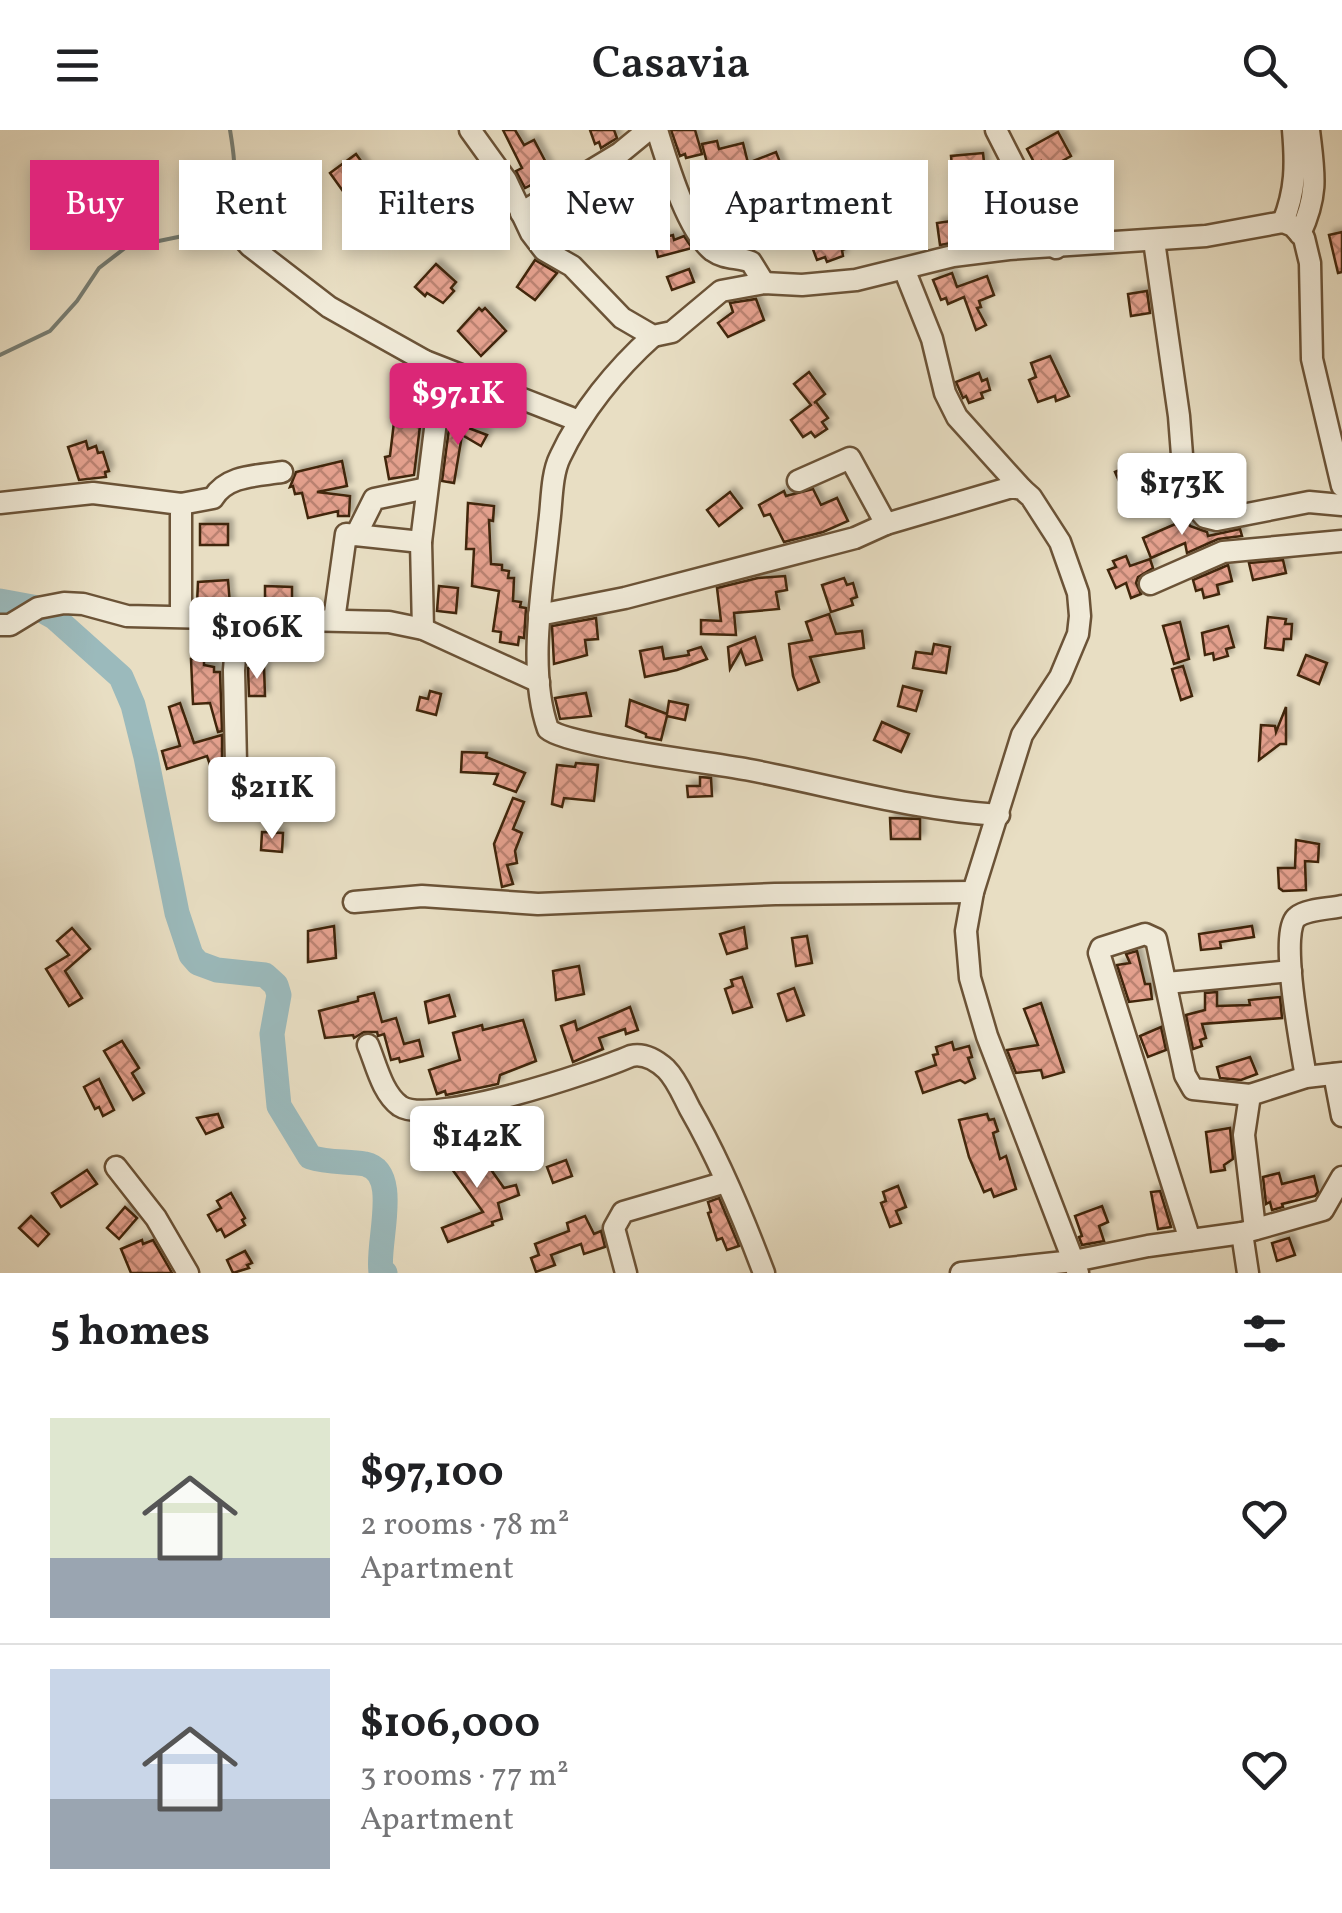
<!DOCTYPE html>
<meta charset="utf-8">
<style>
:root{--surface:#fff;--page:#f6f6f6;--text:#202124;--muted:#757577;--line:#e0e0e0;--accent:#db2777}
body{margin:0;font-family:Vollkorn,serif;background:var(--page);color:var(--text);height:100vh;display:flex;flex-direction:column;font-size:38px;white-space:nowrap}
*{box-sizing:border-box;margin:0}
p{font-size:32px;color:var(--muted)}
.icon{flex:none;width:55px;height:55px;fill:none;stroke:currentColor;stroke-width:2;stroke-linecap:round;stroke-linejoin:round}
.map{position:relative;height:1143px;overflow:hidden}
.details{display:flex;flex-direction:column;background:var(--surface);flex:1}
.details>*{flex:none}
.banner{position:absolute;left:30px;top:30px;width:1282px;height:90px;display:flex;gap:20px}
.price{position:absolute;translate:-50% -85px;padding:0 22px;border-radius:10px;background:#fff;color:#222;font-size:32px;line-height:65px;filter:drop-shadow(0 2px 5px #0008)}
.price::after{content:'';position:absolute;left:50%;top:60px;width:30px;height:22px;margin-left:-15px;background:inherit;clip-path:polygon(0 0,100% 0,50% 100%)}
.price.current{background:var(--accent);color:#fff}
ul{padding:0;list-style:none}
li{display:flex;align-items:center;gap:30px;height:250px;padding:0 50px}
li+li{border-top:2px solid var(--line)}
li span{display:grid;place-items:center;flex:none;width:280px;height:200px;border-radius:0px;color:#555}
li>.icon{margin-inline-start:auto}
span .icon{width:120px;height:120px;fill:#fffc;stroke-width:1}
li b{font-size:42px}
h2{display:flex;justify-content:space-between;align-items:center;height:120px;padding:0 50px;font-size:42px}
.pill{padding:0 35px;border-radius:0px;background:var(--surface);box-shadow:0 5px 15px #0003;font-size:35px;line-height:90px}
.pill.current{background:var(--accent);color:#fff}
header{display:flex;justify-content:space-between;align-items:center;height:130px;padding:0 50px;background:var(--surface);font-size:45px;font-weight:600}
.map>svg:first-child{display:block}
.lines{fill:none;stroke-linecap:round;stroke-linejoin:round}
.stream{stroke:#777e74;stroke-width:4}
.river{stroke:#9bbabc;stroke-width:25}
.building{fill:url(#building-cross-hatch);stroke:#412508;stroke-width:2.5;filter:url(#shadow)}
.minor-casing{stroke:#6b5337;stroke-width:25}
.minor{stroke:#f0ead8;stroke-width:20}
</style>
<header><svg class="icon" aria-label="menu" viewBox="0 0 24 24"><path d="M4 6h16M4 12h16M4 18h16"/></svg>Casavia<svg class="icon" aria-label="search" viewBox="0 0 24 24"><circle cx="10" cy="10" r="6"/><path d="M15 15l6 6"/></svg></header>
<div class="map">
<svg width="1342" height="1143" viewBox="0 0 1342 1143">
<defs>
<pattern id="building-cross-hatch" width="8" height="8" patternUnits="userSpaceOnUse" patternTransform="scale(2.5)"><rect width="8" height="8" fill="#e3a08d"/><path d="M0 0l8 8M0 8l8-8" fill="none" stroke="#ba8271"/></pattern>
<filter id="shadow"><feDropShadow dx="4.5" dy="-4.5" stdDeviation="2.5" flood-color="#0004"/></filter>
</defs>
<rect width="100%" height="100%" fill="#e8dec3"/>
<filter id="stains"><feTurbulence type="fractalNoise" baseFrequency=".002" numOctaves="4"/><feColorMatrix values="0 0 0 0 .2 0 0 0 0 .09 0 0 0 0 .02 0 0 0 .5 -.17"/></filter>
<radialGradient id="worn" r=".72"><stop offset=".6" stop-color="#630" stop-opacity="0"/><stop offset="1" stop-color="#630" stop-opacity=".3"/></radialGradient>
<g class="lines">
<path class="stream" d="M0,225L50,201L77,171L99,138L125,118L207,101C237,63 238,48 230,0"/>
<path class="river" d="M0,471L38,478L54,487L121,547L133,575L146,627L177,783L191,825L198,833L217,840L265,845L276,855L279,865L272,904L279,976L310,1027C328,1033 346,1031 365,1034C402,1042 376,1114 381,1142L385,1143"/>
</g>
<g class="building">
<path d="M503,0H515L524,15L534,10L552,44L525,58L516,41L522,38Z"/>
<path d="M590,0H614L617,8L601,18L599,12L595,14Z"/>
<path d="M671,0H695L702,24L686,28L685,24L680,26Z"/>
<path d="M1058,2L1071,26L1046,40L1041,31L1035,34L1027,19Z"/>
<path d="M717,11L719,19L743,13L748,33L776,22L785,45L763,54L699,64L695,53L711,48L702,14Z"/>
<path d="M983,23L985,42L970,44L969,36L952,37L951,26Z"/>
<path d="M356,24L376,52L350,71L330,43Z"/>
<path d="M595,55L600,67L587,72L601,99L584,108L572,83L544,98L539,88Z"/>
<path d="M642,82L645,91L652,88L658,104L631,114L622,90Z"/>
<path d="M840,83L853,116L842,120L843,126L827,132L825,127L817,130L806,101L828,93L826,88Z"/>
<path d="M966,89L969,110L940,115L937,93Z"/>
<path d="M1342,102V142L1338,143L1329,105Z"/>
<path d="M673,105L674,110L684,106L692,118L658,127L654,110Z"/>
<path d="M535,130L557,143L535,170L517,157Z"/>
<path d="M436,134L456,152L451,158L454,161L443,173L427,163L425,166L415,157Z"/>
<path d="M689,139L694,152L672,160L667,147Z"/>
<path d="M952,143L957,157L987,146L994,165L979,171L981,177L977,178L986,195L976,200L964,167L948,174L946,168L941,170L933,150Z"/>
<path d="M1147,161L1150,183L1131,186L1128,164Z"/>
<path d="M756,169L764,190L728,207L718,193L733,182L730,173Z"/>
<path d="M479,178L482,181L485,178L506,201L481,226L458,201Z"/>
<path d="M1050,226L1069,266L1056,271L1055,266L1038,272L1029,250L1036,247L1031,233Z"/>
<path d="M809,242L825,264L814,273L816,272L828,288L822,292L827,299L815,307L811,302L803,307L791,290L811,275L794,254Z"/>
<path d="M979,243L982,251L987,249L990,260L981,263L983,268L969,273L966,266L963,268L956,252Z"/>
<path d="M450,291L487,305L481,316L462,305L454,353L442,351Z"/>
<path d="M394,292L420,296L414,345L389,349L385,327L390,326Z"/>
<path d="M86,311L88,319L96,316L98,323L103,322L109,341L105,342L106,347L79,350L68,317Z"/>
<path d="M342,331L347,356L317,362L350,366L349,386H338V381L308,388L302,363L295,364L293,356L290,357L296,342Z"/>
<path d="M1131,335L1141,359L1125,365L1115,342Z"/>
<path d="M813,359L821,375L837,368L848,391L823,402L784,412L770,384L764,386L759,375L784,361L786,366Z"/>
<path d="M730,362L742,378L719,396L707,380Z"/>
<path d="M468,373L494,376L493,391L489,390L491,434L502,435V440L509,441L508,448H514L513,471L521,472L520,477L526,478L524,508L519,507L518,515L500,512L501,502L493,501L499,461L472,456L474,419H466Z"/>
<path d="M1187,389L1190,396L1207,402L1208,406L1240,399L1242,406L1218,409L1187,423L1185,413L1151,428L1143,408Z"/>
<rect x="200" y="394" width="28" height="21"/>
<path d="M1126,426L1130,436L1150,429L1153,438L1138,447L1136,453L1141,464L1131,468L1126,453L1116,458L1108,440L1116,437L1113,431Z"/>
<path d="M1283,430L1286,443L1253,450L1249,433Z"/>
<path d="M1228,435L1232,451L1217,455L1219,464L1204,468L1202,459L1196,461L1193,450Z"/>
<path d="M785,446L787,460L776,462L779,479L734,483L736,505L701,504V490L721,491L717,458L758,448Z"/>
<path d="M844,448L847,455L853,453L857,467L851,469L853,475L831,482L822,455Z"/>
<path d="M228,450L230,475L197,474L198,452Z"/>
<path d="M265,456L292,457V476H270V471L265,470Z"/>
<path d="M439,456L458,458L456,483L437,481Z"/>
<path d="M829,484L836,504L862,501L864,518L810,527L819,552L798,560L793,546L789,514L812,510L806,492Z"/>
<path d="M1268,487L1286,489L1285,494H1292L1291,509H1284L1283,520L1265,518Z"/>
<path d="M596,488L598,509L585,510L587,525L554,534L552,496Z"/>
<path d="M1180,492L1189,529L1174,534L1163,496Z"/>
<path d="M1228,496L1234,517L1226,519L1228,526L1214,530L1213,523L1205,525L1202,503Z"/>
<path d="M755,507L762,530L746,535L741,520L730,539L728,517Z"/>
<path d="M934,514L950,517L946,543L913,538L916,522L932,524Z"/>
<path d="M662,517L664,529L689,525L688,521L701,517L707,529L677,540L645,547L640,521Z"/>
<path d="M1306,525L1327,533L1319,554L1298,545Z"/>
<path d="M204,528V535L214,537V542H220L222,601L218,602L210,573L193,574L191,529Z"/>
<path d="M1183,536L1192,566L1181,570L1172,539Z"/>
<path d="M264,537L265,566H249L248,538Z"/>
<path d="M903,556L922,561L916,581L898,576Z"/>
<path d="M430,561L441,564L436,585L417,580L420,567L428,569Z"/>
<path d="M586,563L591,586L560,589L555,568Z"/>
<path d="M630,570L667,584L669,571L688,575L685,590L667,586L661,610L646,607V604L626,596Z"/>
<path d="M180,573L194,613L222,605V631L210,635L207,626L167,639L162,621L180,616L169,577Z"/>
<path d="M1286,577V614H1280L1259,630L1261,595L1275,596L1276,602Z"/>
<path d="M882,592L909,604L901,622L874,610Z"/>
<path d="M462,622L487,623L486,627L525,643L516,662L494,654L498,644L461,642Z"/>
<path d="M576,633L598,635L594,671L564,668L562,677L552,674L557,635L575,637Z"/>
<path d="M309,640L329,642L326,663L307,661Z"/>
<path d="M700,647L711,648L712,666L688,667L687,656H700Z"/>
<path d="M513,668L524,672L513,699L522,703L515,721L517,733L507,735L513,754L502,757L494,714Z"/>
<path d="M890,688L920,689V709H891Z"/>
<path d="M262,702L283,703L282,722L261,720Z"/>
<path d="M1296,710L1319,714L1318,732L1305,731L1306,760L1283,761L1279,758L1278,738H1295Z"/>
<path d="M334,796L336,828L308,832V801Z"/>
<path d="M1252,796L1254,807L1220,812L1221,818L1201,820L1199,804Z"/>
<path d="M744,797L747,818L727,824L720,804Z"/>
<path d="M72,798L90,819L65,841L82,868L69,876L46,839L69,825L57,811Z"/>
<path d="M807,806L812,833L796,836L792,808Z"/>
<path d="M1137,821L1145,854H1150L1152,869L1129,872L1117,835L1130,833L1126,824Z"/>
<path d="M579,836L584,864L556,870L553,841Z"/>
<path d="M742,847L752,877L733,883L725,859L733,856L731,850Z"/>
<path d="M794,858L804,885L787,891L778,864Z"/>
<path d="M1217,862V876L1250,875L1249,870L1280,867L1282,888L1202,894L1206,908L1200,910L1202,916L1193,919L1186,885L1205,880V863Z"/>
<path d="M374,863L382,892L396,888L404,914L419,910L423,926L400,932L399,928L391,930L384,904L378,906L377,902H364L354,908L353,905L325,908L319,881L358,871V867Z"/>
<path d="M449,865L455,886L429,893L425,872Z"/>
<path d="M1041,873L1064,942L1043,948L1041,940L1016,943L1007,920L1038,915L1024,879Z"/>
<path d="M630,877L638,900L626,904L625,899L599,908L603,919L573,932L561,896L575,891L577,900Z"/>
<path d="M523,890L536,931L500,945L498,954L446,965L445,961L437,964L429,940L460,930L453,903L482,895L483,900Z"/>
<path d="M1161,897L1166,920L1148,927L1140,906Z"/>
<path d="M122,911L139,938L132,943L144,963L133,970L104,921Z"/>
<path d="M952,912L954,920L969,916L972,927L968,928L975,948L965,953L960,950L923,963L916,942L936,935L933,925L938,924L936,917Z"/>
<path d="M1250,927L1257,944L1241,950L1220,948L1217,937Z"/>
<path d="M99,949L114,980L103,986L99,977L95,979L84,957Z"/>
<path d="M218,984L223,997L206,1004L197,988Z"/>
<path d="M987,984L989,990L994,989L998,1001L993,1003L1000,1029L1006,1026L1016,1059L994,1067L991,1059L984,1062L969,1027L959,990Z"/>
<path d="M1230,998L1233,1029L1224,1035L1225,1040L1211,1042L1206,1002Z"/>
<path d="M470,1010L504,1058L516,1055L519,1065L498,1073L502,1089L492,1092L493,1095L448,1112L442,1098L483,1082L444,1028Z"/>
<path d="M566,1030L572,1046L553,1053L547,1037Z"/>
<path d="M87,1040L97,1054L61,1077L52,1063Z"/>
<path d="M1279,1043L1282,1054L1314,1046L1318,1062L1315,1066L1282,1074L1283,1077L1272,1080L1270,1072L1266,1074L1263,1047Z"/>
<path d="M898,1056L906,1077L896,1081L901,1093L890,1097L881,1073L886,1071L883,1062Z"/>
<path d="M1160,1061L1171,1097L1158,1099L1151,1062Z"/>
<path d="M231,1063L245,1088L242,1090L245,1095L225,1107L221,1099L217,1101L208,1085L221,1078L217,1071Z"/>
<path d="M719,1068L739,1116L727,1120L722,1108L717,1110L708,1083L711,1082L708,1072Z"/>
<path d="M1102,1076L1108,1092L1099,1096L1104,1111L1082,1115L1079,1107L1082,1106L1075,1086Z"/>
<path d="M125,1077L137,1088L119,1109L107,1098Z"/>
<path d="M31,1086L49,1104L38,1116L19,1098Z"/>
<path d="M585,1086L594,1104L601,1101L605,1117L584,1124L581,1114L551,1125L555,1135L536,1142L531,1128L539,1125L535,1114L569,1101L567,1093Z"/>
<path d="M1289,1108L1295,1125L1277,1131L1272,1113Z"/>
<path d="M142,1110L143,1114L153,1110L172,1143H131L121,1119Z"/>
<path d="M245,1121L252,1133L247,1135L249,1138L233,1143L227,1130Z"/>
</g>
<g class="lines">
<defs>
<g id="minor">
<path d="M470,0L506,50L531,103L544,120L572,136L622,188L653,206L672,202L721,161L764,153L802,155L856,150L953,126L1009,119L1206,106L1283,92L1293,96L1304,108L1310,133L1312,229L1342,356"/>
<path d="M657,0C667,32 687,101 713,121C724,129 739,127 751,132L764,153"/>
<path d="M996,0L1056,118"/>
<path d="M521,83L620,23L648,0"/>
<path d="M1283,92C1296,60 1296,34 1293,0"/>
<path d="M229,93L250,116L329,177L375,203L425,231L579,291"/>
<path d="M1300,104C1319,63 1314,43 1309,0"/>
<path d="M1154,111L1179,286L1184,351L1196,377L1205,387L1217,390L1309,372L1342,375"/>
<path d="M904,139L932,209L945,263L957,287L1022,359"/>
<path d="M653,206C616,239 581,282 560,327C551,345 552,374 549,394C543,457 527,539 548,599C567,616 715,633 750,640C833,656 914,680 999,685"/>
<path d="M798,351L850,328L886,394"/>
<path d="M0,373L93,363L181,374V485"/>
<path d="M181,374L213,368C227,345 257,346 282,342"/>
<path d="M357,403L374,369L427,358"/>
<path d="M1150,454L1223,422L1342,411"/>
<path d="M539,485L625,468L855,408L886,394L1012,357L1022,359L1031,367L1060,412L1078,463L1080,486L1078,504L1060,547L1022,605L973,762L966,801L970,848L987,906L1078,1143"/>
<path d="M334,490L346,404L421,412"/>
<path d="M0,495H10L38,478L64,473L83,474L127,486L389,492L423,499L539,552"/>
<path d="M423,499L421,412L437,283L425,231"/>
<path d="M236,634L234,540L238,489"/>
<path d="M354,772L422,766L538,774L775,764L973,762"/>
<path d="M1167,853L1291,841"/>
<path d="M368,915C376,934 382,963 400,976C431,997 594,942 631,926C644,923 656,930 666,939C677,950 683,966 690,979C720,1031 743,1087 764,1143"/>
<path d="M1334,944L1342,986"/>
<path d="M1306,947C1302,922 1278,800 1297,787C1307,779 1329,779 1342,776"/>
<path d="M116,1037L156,1088L188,1143"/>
<path d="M1255,1099L1244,1005L1250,965L1306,947L1342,943"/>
<path d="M1242,1103L1248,1143"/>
<path d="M1190,1110L1099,823L1101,818L1145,804L1156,809L1185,945L1193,959L1250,965"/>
<path d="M626,1143L614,1098L623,1082L726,1052"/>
<path d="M961,1143L1074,1131L1148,1116L1242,1103L1323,1080L1342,1047"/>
</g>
</defs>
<use href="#minor" class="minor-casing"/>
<use href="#minor" class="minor"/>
</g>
<rect width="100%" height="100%" filter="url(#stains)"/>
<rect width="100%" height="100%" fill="url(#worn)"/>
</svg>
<b class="price current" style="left:458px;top:318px">$97.1K</b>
<b class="price" style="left:1182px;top:408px">$173K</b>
<b class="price" style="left:257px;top:552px">$106K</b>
<b class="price" style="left:272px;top:712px">$211K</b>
<b class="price" style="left:477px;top:1061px">$142K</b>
<div class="banner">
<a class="pill current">Buy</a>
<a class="pill">Rent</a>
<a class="pill">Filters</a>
<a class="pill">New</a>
<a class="pill">Apartment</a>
<a class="pill">House</a>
</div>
</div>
<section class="details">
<h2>5 homes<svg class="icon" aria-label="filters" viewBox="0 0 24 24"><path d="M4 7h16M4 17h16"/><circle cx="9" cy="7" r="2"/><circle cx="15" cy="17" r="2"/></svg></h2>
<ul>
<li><span style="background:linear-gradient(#dfe7d0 70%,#9aa5b1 0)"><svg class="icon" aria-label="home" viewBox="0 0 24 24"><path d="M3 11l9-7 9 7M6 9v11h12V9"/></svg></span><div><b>$97,100</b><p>2 rooms · 78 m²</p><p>Apartment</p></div><svg class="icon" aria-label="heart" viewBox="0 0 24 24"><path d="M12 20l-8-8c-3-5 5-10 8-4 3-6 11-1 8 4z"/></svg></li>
<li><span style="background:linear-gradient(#c9d6e8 65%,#9aa5b1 0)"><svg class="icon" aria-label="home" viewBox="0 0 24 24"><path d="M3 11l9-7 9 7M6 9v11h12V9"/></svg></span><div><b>$106,000</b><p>3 rooms · 77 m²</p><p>Apartment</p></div><svg class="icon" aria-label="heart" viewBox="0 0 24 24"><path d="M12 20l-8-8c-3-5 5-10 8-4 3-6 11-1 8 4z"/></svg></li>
</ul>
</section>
